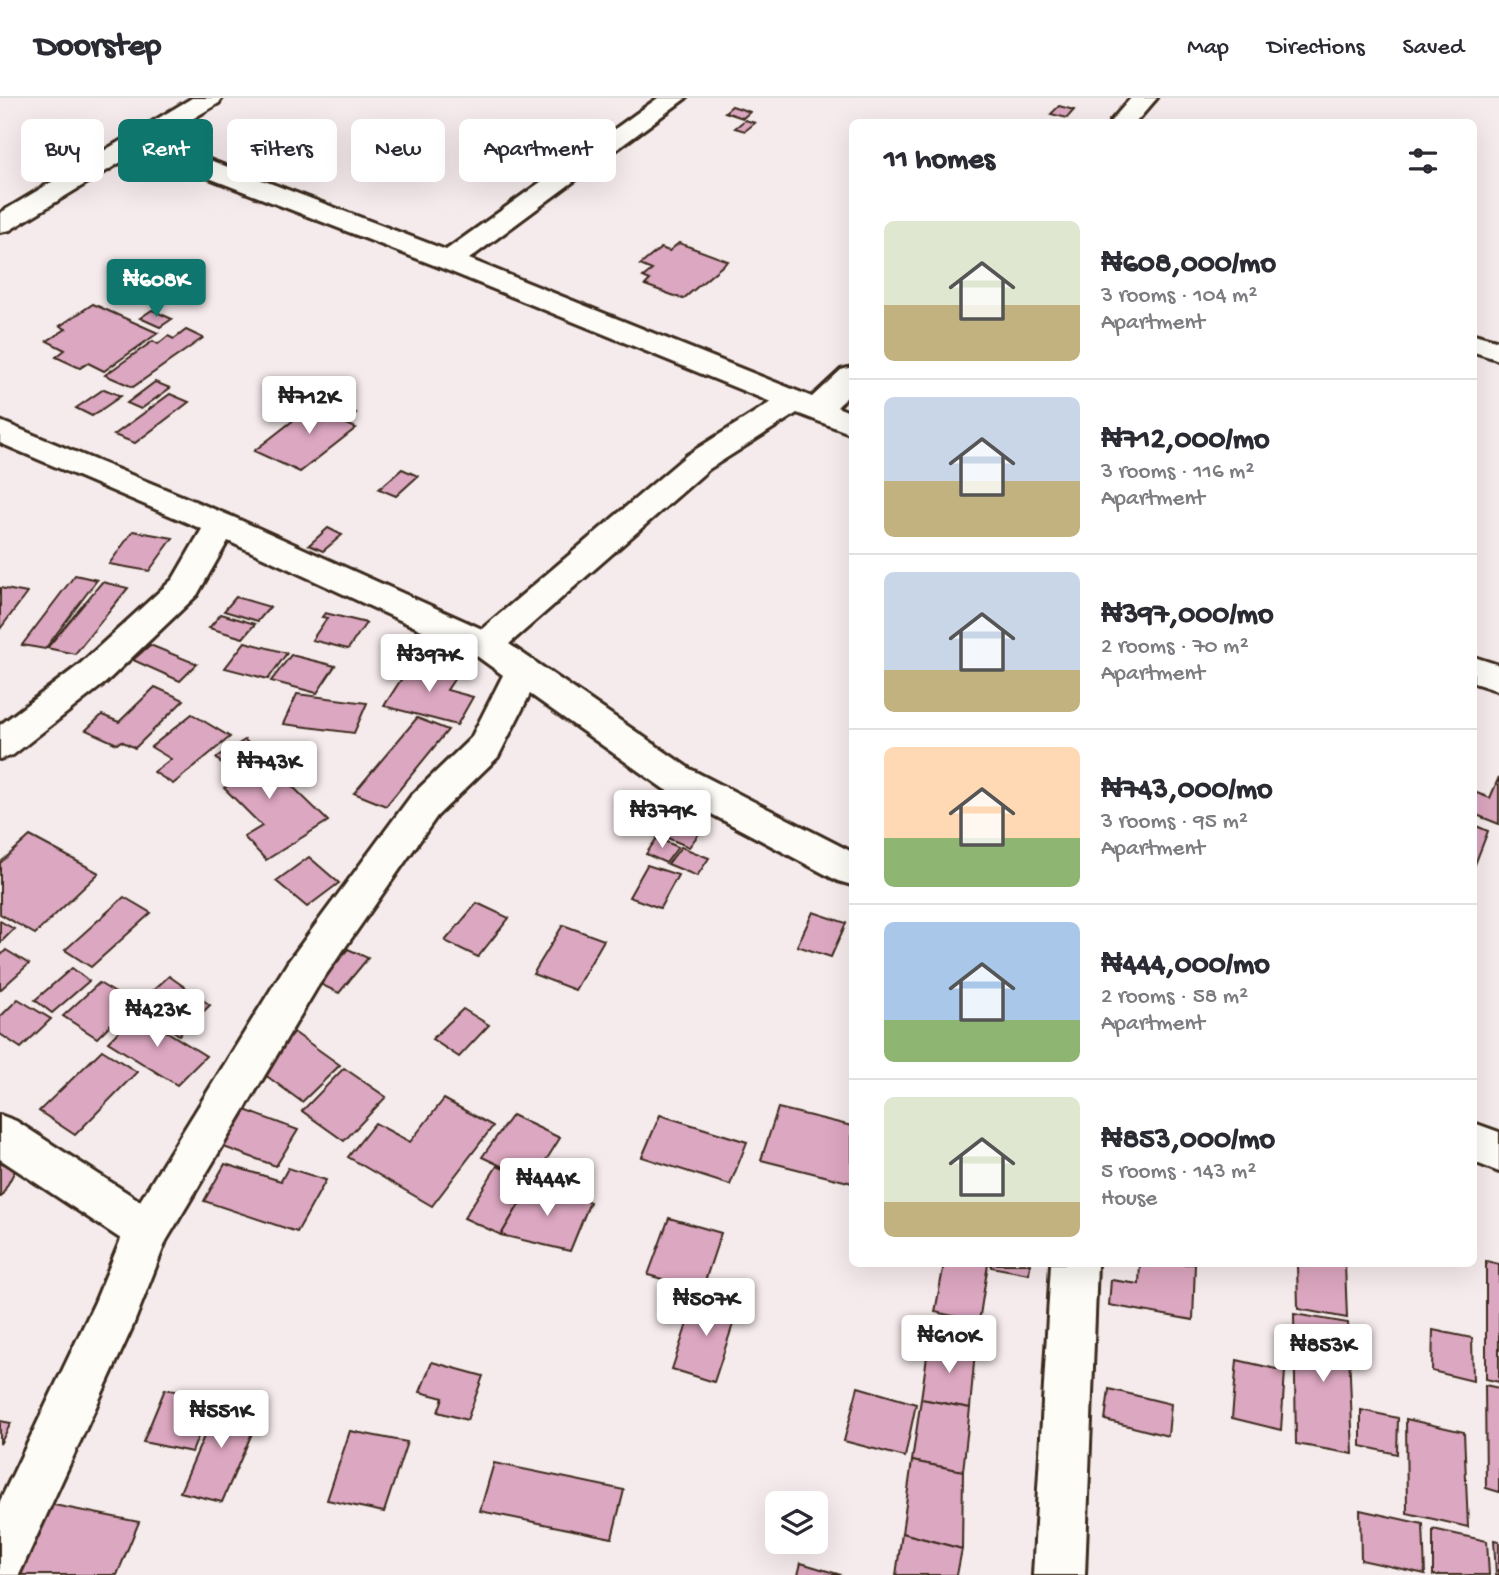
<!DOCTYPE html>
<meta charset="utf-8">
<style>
:root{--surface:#fff;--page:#f2f2f3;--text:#2b2b33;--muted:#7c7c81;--line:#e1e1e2;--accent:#0f766e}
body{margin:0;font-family:"Gochi Hand",sans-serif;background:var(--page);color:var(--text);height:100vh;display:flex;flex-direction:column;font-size:26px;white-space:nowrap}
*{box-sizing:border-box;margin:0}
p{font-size:23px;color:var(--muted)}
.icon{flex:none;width:38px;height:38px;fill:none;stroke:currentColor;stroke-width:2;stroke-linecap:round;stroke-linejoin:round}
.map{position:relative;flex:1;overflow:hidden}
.side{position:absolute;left:849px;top:21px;width:628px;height:1148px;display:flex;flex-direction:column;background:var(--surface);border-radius:10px;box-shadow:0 7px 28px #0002}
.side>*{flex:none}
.banner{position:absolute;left:21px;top:21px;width:665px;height:63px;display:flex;gap:14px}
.buttons{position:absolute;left:765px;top:1393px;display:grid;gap:14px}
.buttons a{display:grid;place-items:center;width:63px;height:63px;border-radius:10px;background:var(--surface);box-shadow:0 7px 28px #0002;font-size:35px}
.price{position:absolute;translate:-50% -60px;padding:0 16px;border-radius:7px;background:#fff;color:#222;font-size:23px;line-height:46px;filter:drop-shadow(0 2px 4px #0008)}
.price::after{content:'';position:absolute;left:50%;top:42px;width:21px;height:16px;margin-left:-10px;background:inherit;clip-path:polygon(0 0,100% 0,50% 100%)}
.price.current{background:var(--accent);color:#fff}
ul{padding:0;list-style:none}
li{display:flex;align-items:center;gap:21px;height:175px;padding:0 35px}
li+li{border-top:2px solid var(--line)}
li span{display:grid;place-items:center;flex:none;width:196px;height:140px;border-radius:10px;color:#555}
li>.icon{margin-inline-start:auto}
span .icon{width:84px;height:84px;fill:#fffc;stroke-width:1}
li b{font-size:30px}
h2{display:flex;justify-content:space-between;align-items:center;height:84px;padding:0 35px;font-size:30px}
.chip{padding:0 24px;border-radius:10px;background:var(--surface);box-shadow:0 7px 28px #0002;font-size:24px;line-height:63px}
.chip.current{background:var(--accent);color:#fff}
header{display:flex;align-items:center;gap:42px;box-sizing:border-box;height:98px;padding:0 35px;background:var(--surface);border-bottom:2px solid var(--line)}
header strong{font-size:33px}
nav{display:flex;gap:38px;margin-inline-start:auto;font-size:24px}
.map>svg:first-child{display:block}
.building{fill:#dca7c0;stroke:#3b2a1e;stroke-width:2}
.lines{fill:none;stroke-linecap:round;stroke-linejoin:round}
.minor-casing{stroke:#3b2a1e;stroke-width:6}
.minor{fill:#fdfcf7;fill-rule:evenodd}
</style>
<header>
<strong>Doorstep</strong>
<nav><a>Map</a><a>Directions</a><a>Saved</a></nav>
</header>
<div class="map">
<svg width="1499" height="1477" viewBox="0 0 1499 1477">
<rect width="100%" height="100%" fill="#f6ebec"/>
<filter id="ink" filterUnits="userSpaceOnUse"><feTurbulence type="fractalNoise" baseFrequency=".0143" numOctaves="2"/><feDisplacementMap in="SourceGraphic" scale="14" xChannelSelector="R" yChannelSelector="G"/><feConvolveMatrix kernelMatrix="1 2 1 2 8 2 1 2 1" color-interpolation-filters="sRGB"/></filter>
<g filter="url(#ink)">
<g class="building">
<path d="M732,8L750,14L743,20L725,14Z"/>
<path d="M1059,8L1074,12L1067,20L1051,16Z"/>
<path d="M745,22L755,25L745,33L735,30Z"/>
<path d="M679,145L728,163L683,201L645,187L650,182L643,179L652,172L640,167L661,150L669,153Z"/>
<path d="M93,206L158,235L104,273L88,265L80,270L56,259L65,252L47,243L66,231L60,228Z"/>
<path d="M152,212L172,221L160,229L140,220Z"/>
<path d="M186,232L203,240L133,289L105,277L153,243L158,246L168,238L174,241Z"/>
<path d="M155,284L170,290L141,311L127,305Z"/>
<path d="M104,291L121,298L92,318L76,310Z"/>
<path d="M170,296L189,304L135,345L114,337Z"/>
<path d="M322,300L356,315L344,325L356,330L300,374L254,353Z"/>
<path d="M402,371L418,378L396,398L379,391Z"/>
<path d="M328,430L342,437L323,453L309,447Z"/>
<path d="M133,433L173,440L149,473L109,466Z"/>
<path d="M75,477L97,482L45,551L22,547Z"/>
<path d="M102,484L128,490L75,556L47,550Z"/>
<path d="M0,490L27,495L0,531Z"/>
<path d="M236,499L270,509L258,523L224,513Z"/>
<path d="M325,515L366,525L348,551L312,542L327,520L322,519Z"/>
<path d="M221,516L255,526L243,540L209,530Z"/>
<path d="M245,544L287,555L268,581L225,570Z"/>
<path d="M150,547L197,566L180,583L133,562Z"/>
<path d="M291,557L335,568L317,595L271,583Z"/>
<path d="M413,563L459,574L447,592L473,599L457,627L384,608Z"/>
<path d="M155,589L184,602L135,650L121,643L117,646L86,632L102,617L119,624Z"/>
<path d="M297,596L367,605L354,635L283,626Z"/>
<path d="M192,616L230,639L173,686L154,674L171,661L151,649Z"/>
<path d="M417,620L448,632L386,708L354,695Z"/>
<path d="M245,642L328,723L266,762L244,739L262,728L224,690L238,682L216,660Z"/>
<path d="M1499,679V726L1474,716V694L1490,700Z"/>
<path d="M667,720L701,733L689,749L656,735Z"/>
<path d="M1474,727L1488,733L1474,769Z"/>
<path d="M30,738L99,775L35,836L0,816V765Z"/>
<path d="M657,740L678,749L666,765L646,756Z"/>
<path d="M681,749L709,760L697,778L668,766Z"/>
<path d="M309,759L339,785L307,809L276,783Z"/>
<path d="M647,767L678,777L660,810L629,799Z"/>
<path d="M124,799L151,815L91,869L65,852Z"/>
<path d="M477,805L509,820L478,859L445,843Z"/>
<path d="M813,814L846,825L831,859L797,848Z"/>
<path d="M0,823L14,831L0,845Z"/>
<path d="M563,827L604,842L575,892L533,876Z"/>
<path d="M348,851L368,860L339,895L320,886Z"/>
<path d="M6,852L29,866L0,892V858Z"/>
<path d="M72,870L89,883L52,915L35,902Z"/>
<path d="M169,878L210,907L179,937L137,907Z"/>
<path d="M99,885L132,905L97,940L63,918Z"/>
<path d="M18,901L51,921L21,950L0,936V919Z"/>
<path d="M463,911L489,927L459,959L432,941Z"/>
<path d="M137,915L206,958L177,987L108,944Z"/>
<path d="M291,932L340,967L302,1004L253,968Z"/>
<path d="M102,952L137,974L75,1037L39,1013Z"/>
<path d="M344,970L386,999L344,1043L302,1013Z"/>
<path d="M444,1001L493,1028L432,1108L348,1059L375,1025L410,1044Z"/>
<path d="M234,1008L298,1032L276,1068L210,1044Z"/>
<path d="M778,1010L852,1028V1085L761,1062Z"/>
<path d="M512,1017L560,1040L533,1083L482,1059Z"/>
<path d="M660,1017L747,1044L730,1087L642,1059Z"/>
<path d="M0,1065L17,1069L1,1099H0Z"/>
<path d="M225,1066L281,1083L288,1070L326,1082L297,1134L204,1103Z"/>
<path d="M497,1068L533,1083L501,1137L464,1120Z"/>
<path d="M533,1083L590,1104L570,1153L501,1137Z"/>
<path d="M669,1120L721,1135L702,1192L648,1177Z"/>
<path d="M1486,1163L1499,1166V1284L1486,1281Z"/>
<path d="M944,1166H988L979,1224L935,1214Z"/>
<path d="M991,1166H1030L1029,1176L991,1169Z"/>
<path d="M1140,1166H1195L1193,1222L1109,1207L1111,1182L1139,1186Z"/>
<path d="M1297,1166H1345L1347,1220L1298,1211Z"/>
<path d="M697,1196L739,1208L714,1284L672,1271Z"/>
<path d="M1294,1216L1348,1225L1353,1356L1296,1346Z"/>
<path d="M1433,1232L1472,1240L1473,1283L1432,1273Z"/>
<path d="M929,1244L975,1253L970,1310L921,1301Z"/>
<path d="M1237,1262L1285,1273L1281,1332L1232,1320Z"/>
<path d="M432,1264L483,1278L467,1322L438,1314L443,1300L420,1294Z"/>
<path d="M1485,1287L1499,1290V1394L1486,1390Z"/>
<path d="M858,1289L916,1306L905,1359L844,1343Z"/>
<path d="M165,1291L213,1301L192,1354L143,1344Z"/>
<path d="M1109,1291L1171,1306L1168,1338L1105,1322Z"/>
<path d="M221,1299L263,1310L222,1404L180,1394Z"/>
<path d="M921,1301L970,1310L963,1373L912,1363Z"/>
<path d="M1361,1312L1398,1320L1397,1356L1361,1348Z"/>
<path d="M1406,1321L1464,1334L1468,1429L1407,1415Z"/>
<path d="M0,1323L11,1325L0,1346Z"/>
<path d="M350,1333L407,1344L384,1414L327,1402Z"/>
<path d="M912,1363L963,1373L962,1451L902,1435Z"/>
<path d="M494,1365L624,1392L612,1440L480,1413Z"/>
<path d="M49,1406L139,1424L117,1477H17Z"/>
<path d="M1360,1412L1423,1426L1425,1476L1361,1462Z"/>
<path d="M1433,1431L1487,1443L1489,1477H1433Z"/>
<path d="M902,1435L962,1451L957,1477H896Z"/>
<path d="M1494,1442L1499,1443V1477H1496Z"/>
<path d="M801,1465L841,1477H798Z"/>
</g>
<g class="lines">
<defs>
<g id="minor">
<path d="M192,0H222L219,5L157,42L446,152L658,0H686L469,161L812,299L841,272L852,269V294L837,309L852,315V336L797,315L709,371L509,546L690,671L852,754V787L838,783L664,691L530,596L498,659L437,718L318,888L166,1143L132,1230L19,1477H0V1403L95,1204L121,1141L0,1061V1017L16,1023L140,1103L288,864L411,698L471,640L503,577L474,556L228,443L197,497L105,585L13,657L0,661V627L79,567L173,481L202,431L0,345V323L233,419L482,531L687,357L771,304L439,169L139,53L10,132L0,134V115Z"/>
<path d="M1131,0H1157L1136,24H1110Z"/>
<path d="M1474,236L1499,243V262L1474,254Z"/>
<path d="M1474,559L1499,567V593L1474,585Z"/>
<path d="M1474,1025L1499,1034V1074L1474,1064Z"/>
<path d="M1051,1166H1097L1085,1477H1033Z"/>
</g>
</defs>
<use href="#minor" class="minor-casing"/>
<use href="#minor" class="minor"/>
</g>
</g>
</svg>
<div class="buttons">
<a><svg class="icon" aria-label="layers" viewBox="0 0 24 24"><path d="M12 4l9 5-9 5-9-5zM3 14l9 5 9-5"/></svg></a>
</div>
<b class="price current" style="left:156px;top:221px">₦608K</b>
<b class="price" style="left:309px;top:338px">₦712K</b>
<b class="price" style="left:429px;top:596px">₦397K</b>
<b class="price" style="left:269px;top:703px">₦743K</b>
<b class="price" style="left:662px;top:752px">₦379K</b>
<b class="price" style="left:157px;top:951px">₦423K</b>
<b class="price" style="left:547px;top:1120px">₦444K</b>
<b class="price" style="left:706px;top:1240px">₦507K</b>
<b class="price" style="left:949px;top:1277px">₦610K</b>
<b class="price" style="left:1323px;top:1286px">₦853K</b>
<b class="price" style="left:221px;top:1352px">₦551K</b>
<div class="banner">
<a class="chip">Buy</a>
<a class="chip current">Rent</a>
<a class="chip">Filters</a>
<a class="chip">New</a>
<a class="chip">Apartment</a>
</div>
<section class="side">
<h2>11 homes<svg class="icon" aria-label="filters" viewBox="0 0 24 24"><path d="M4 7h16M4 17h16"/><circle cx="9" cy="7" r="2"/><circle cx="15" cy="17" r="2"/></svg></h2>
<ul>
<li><span style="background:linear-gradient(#dfe7d0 60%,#c2b280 0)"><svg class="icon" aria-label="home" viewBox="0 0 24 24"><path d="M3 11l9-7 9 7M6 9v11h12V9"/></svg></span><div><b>₦608,000/mo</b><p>3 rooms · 104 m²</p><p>Apartment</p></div></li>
<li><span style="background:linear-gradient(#c9d6e8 60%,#c2b280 0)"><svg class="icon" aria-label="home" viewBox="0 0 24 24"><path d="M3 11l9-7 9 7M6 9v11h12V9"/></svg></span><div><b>₦712,000/mo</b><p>3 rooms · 116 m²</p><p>Apartment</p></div></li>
<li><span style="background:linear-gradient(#c9d6e8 70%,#c2b280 0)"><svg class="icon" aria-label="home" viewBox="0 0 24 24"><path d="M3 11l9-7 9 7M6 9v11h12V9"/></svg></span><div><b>₦397,000/mo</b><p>2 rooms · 70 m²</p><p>Apartment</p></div></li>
<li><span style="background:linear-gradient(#ffd9b3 65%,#8fb573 0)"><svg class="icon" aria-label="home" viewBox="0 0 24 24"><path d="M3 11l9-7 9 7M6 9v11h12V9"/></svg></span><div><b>₦743,000/mo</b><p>3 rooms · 95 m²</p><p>Apartment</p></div></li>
<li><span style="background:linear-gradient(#a9c7e8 70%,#8fb573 0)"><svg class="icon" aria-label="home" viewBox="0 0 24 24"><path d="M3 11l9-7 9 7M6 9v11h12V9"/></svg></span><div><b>₦444,000/mo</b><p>2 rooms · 58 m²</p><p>Apartment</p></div></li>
<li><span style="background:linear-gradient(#dfe7d0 75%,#c2b280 0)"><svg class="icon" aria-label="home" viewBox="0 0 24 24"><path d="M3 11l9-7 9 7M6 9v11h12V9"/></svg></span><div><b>₦853,000/mo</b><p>5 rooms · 143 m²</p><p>House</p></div></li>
</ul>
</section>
</div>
